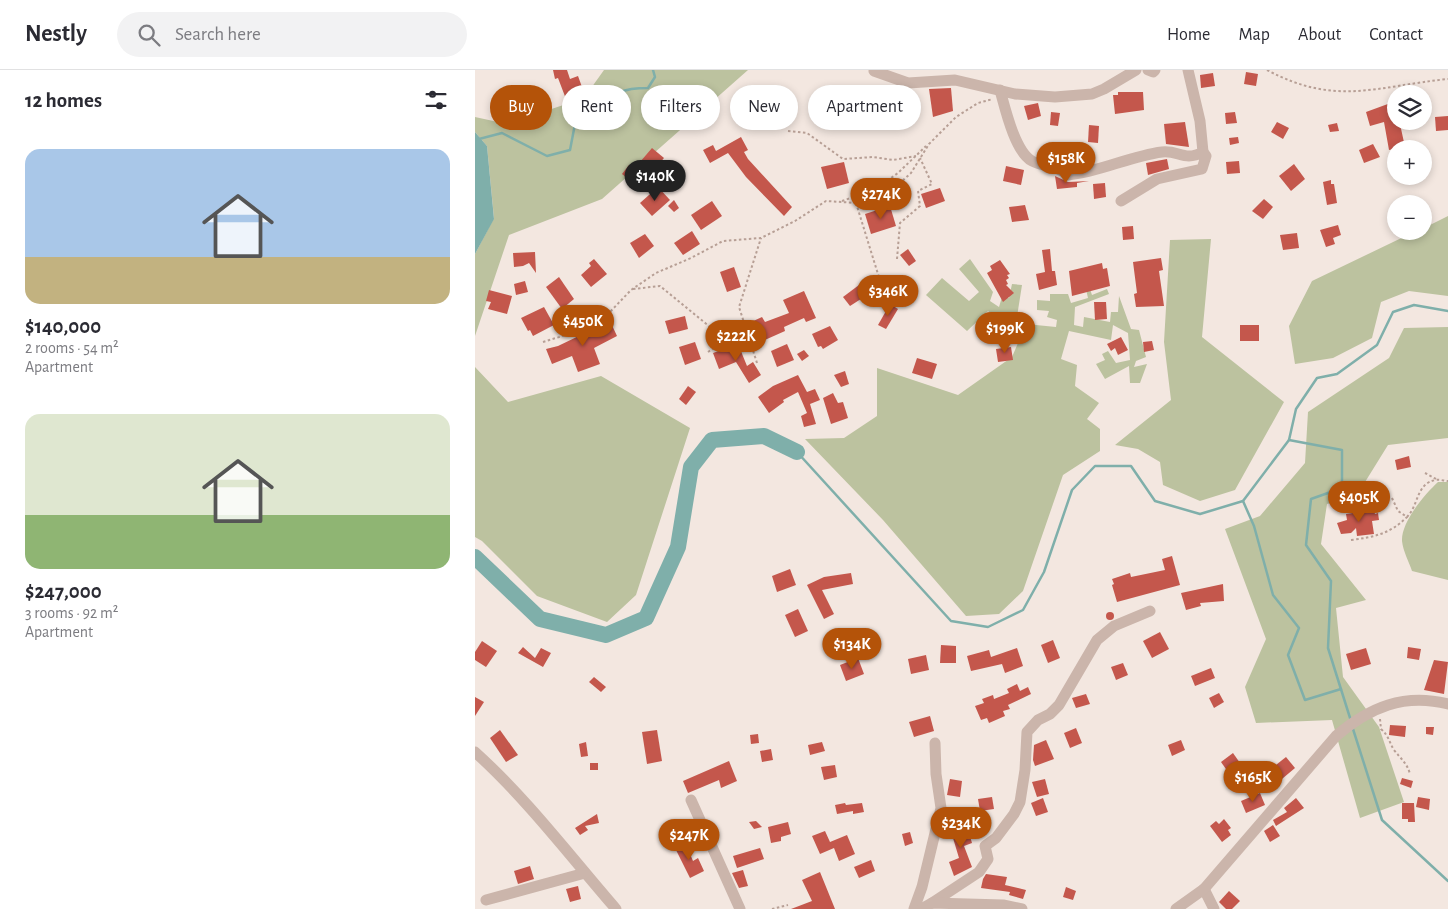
<!DOCTYPE html>
<meta charset="utf-8">
<style>
:root{--surface:#fff;--page:#f2f2f3;--text:#2b2b33;--muted:#7c7c81;--line:#e1e1e2;--accent:#b45309}
body{margin:0;font-family:"Alegreya Sans",sans-serif;background:var(--page);color:var(--text);height:100vh;display:flex;flex-direction:column;font-size:19px;white-space:nowrap}
*{box-sizing:border-box;margin:0}
p{font-size:16px;color:var(--muted)}
.icon{flex:none;width:28px;height:28px;fill:none;stroke:currentColor;stroke-width:2;stroke-linecap:round;stroke-linejoin:round}
.map{position:relative;flex:1;overflow:hidden}
.panel{display:flex;flex-direction:column;background:var(--surface);width:475px}
.panel>*{flex:none}
.guide{position:absolute;left:15px;top:15px;width:475px;height:45px;display:flex;gap:10px}
.fabs{position:absolute;left:912px;top:15px;display:grid;gap:10px}
.fabs a{display:grid;place-items:center;width:45px;height:45px;border-radius:50%;background:var(--surface);box-shadow:0 2px 8px #0003;font-size:25px}
.price{position:absolute;translate:-50% -42px;padding:0 11px;border-radius:18px;background:var(--accent);color:#fff;font-size:16px;line-height:32px;filter:drop-shadow(0 1px 2px #0008)}
.price::after{content:'';position:absolute;left:50%;top:30px;width:15px;height:11px;margin-left:-8px;background:inherit;clip-path:polygon(0 0,100% 0,50% 100%)}
.price.current{background:#222;color:#fff}
ul{padding:0;list-style:none}
li{display:grid;align-content:center;gap:10px;height:265px;padding:0 25px}
li span{display:grid;place-items:center;height:155px;border-radius:15px;color:#555}
li>.icon{margin-inline-start:auto}
span .icon{width:90px;height:90px;fill:#fffc;stroke-width:1}
li b{font-size:21px}
h2{display:flex;justify-content:space-between;align-items:center;height:60px;padding:0 25px;font-size:21px}
.tag{padding:0 18px;border-radius:22px;background:var(--surface);box-shadow:0 2px 8px #0003;font-size:18px;line-height:45px}
.tag.current{background:var(--accent);color:#fff}
header{display:flex;align-items:center;gap:30px;box-sizing:border-box;height:70px;padding:0 25px;background:var(--surface);border-bottom:1px solid var(--line)}
header strong{font-size:24px}
nav{display:flex;gap:28px;margin-inline-start:auto;font-size:18px}
.search{width:350px;height:45px;background:var(--page);display:flex;align-items:center;gap:12px;box-sizing:border-box;padding:0 18px;border-radius:28px;color:var(--muted);font-size:19px}
main{display:flex;flex:1;min-height:0}
.map>svg:first-child{display:block}
.green{fill:#bcc29f}
.water{fill:#7fafaa}
.lines{fill:none;stroke-linecap:round;stroke-linejoin:round}
.stream{stroke:#7fafaa;stroke-width:2.5}
.river{stroke:#7fafaa;stroke-width:16}
.building{fill:#c4574c}
.path{stroke:#b79f95;stroke-width:2;stroke-dasharray:2.5 2.5;stroke-linecap:butt}
.minor{stroke:#cbb5ab;stroke-width:11}
</style>
<header>
<strong>Nestly</strong>
<div class="search"><svg class="icon" aria-label="search" viewBox="0 0 24 24"><circle cx="10" cy="10" r="6"/><path d="M15 15l6 6"/></svg>Search here</div>
<nav><a>Home</a><a>Map</a><a>About</a><a>Contact</a></nav>
</header>
<main>
<section class="panel">
<h2>12 homes<svg class="icon" aria-label="filters" viewBox="0 0 24 24"><path d="M4 7h16M4 17h16"/><circle cx="9" cy="7" r="2"/><circle cx="15" cy="17" r="2"/></svg></h2>
<ul>
<li><span style="background:linear-gradient(#a9c7e8 70%,#c2b280 0)"><svg class="icon" aria-label="home" viewBox="0 0 24 24"><path d="M3 11l9-7 9 7M6 9v11h12V9"/></svg></span><div><b>$140,000</b><p>2 rooms · 54 m²</p><p>Apartment</p></div></li>
<li><span style="background:linear-gradient(#dfe7d0 65%,#8fb573 0)"><svg class="icon" aria-label="home" viewBox="0 0 24 24"><path d="M3 11l9-7 9 7M6 9v11h12V9"/></svg></span><div><b>$247,000</b><p>3 rooms · 92 m²</p><p>Apartment</p></div></li>
</ul>
</section>
<div class="map">
<svg width="973" height="839" viewBox="0 0 973 839">
<rect width="100%" height="100%" fill="#f3e7e0"/>
<g class="green">
<path d="M129,0H273L127,129L34,165L0,266V184L19,148L12,76L0,62V47L32,54L109,28Z"/>
<path d="M973,146V226L934,221L906,232L897,268L858,288L820,294L814,256L837,211L941,161H949V158Z"/>
<path d="M736,169L727,267L809,332L760,420L725,431L688,415L685,392L663,379L640,375L696,330L689,272L695,170Z"/>
<path d="M495,189L518,222L515,231L524,237L527,227L534,228L537,214L547,215L541,253L581,257L582,250L572,247L574,241L562,240V230L575,231V224H593L596,233L613,228L610,215L613,213L617,225L632,219L634,224L600,237L599,255L608,257L609,247L635,252L636,242H643L644,226L656,259L664,260L671,287L661,291L659,297L672,294L665,313H655L654,296L630,309L621,294L630,290L627,284L633,281L641,293L655,290L653,263L638,255L636,270L594,261L586,289L602,295L600,316L624,333L612,349L625,359V381L588,405L548,521L524,544L491,546L408,450L330,369L369,368L402,346V298L483,325L537,287L543,273L522,268L525,251L513,241L492,261L451,225L467,208L494,231L504,222L484,199Z"/>
<path d="M973,257V368L913,375L882,425L852,434L846,474L891,530L861,538L868,607L904,657L929,732L885,748L857,650L781,653L770,617L791,569L750,459L785,446L830,393L833,342L914,288L929,258Z"/>
<path d="M0,297L33,332L126,306L215,358L161,525L132,552L62,526L7,471L0,467Z"/>
<path d="M963,412H973V510L937,501C934,492 928,481 927,471C926,452 950,424 963,412Z"/>
</g>
<path class="water" d="M0,62L12,76L19,149L0,184Z"/>
<g class="lines">
<g class="stream">
<path d="M0,70L27,63L72,86L95,80L100,54L125,44C135,21 151,18 173,18L180,7L178,0"/>
<path d="M814,370L867,380V418L836,429L831,475L856,511L853,578L876,651"/>
<path d="M322,382L476,551L513,557L548,540L569,502L597,420L620,396H656L680,431L725,444L768,431L814,370L821,339L842,308L862,304L902,275L918,242L939,235L973,241"/>
<path d="M768,431L779,456L798,525L824,558L813,585L830,630L866,619"/>
<path d="M878,659L907,750L973,811"/>
</g>
<path class="river" d="M0,487L65,549L131,565L171,548L203,477L216,397L237,370L289,366L322,382"/>
</g>
<g class="building">
<path d="M78,0H92L95,9L103,6L107,17L104,19L107,26L95,30L94,28L91,29L83,8L80,9Z"/>
<path d="M771,2L783,4L781,16L769,14Z"/>
<path d="M738,3L740,16L726,18L725,5Z"/>
<path d="M476,18L478,41L458,47L454,19Z"/>
<path d="M436,21L439,42L415,46L411,24Z"/>
<path d="M643,22H668L669,40L640,44L638,25H643Z"/>
<path d="M29,25L50,27L48,46L27,45Z"/>
<path d="M921,31V54H925L930,77L914,80L909,52L895,56L891,42Z"/>
<path d="M563,33L566,46L553,50L549,36Z"/>
<path d="M288,42L295,50L288,55L281,46Z"/>
<path d="M576,42L585,43L583,56L575,55Z"/>
<path d="M760,42L762,53L751,54L750,43Z"/>
<path d="M973,46V60L961,61L960,47Z"/>
<path d="M710,52L714,77L691,74L689,54Z"/>
<path d="M802,52L814,58L808,69L796,62Z"/>
<path d="M862,53L864,61L855,62L853,55Z"/>
<path d="M614,55L624,56L623,73L613,72Z"/>
<path d="M266,67L273,80L269,82L273,89L317,137L309,146L271,107L253,83L235,93L228,80L238,75L241,81Z"/>
<path d="M763,67L764,73L755,75L754,68Z"/>
<path d="M898,74L905,87L889,93L884,80Z"/>
<path d="M177,78L189,88L177,102L165,92Z"/>
<path d="M692,89L694,99L673,105L671,93Z"/>
<path d="M764,91L765,103L752,104L751,92Z"/>
<path d="M369,92L374,113L352,119L346,97Z"/>
<path d="M819,94L830,109L816,121L804,106Z"/>
<path d="M154,95L163,103L156,111L147,104Z"/>
<path d="M531,96L549,100L546,115L528,111Z"/>
<path d="M580,106L593,112L614,111L602,113V117L582,119Z"/>
<path d="M856,110V114H859L862,133L852,135L848,112Z"/>
<path d="M630,113L631,127L619,129L618,114Z"/>
<path d="M183,117L195,130L177,146L165,133Z"/>
<path d="M465,118L470,131L451,138L446,124Z"/>
<path d="M789,129L798,137L788,149L777,141Z"/>
<path d="M199,130L204,138L199,142L193,136Z"/>
<path d="M237,131L247,146L226,160L216,145Z"/>
<path d="M550,135L554,150L537,152L534,137Z"/>
<path d="M415,136L421,156L396,164L390,144Z"/>
<path d="M863,155L866,165L858,168L860,174L851,177L845,160Z"/>
<path d="M658,156L659,169L648,170L647,157Z"/>
<path d="M217,161L225,174L208,185L199,173Z"/>
<path d="M822,163L824,178L808,180L805,165Z"/>
<path d="M170,164L179,176L164,188L155,173Z"/>
<path d="M433,179L441,191L434,196L425,185Z"/>
<path d="M575,179L577,201H580L582,215L564,220L561,204L570,202L567,180Z"/>
<path d="M60,182L61,203L54,193L48,196L39,197L38,183Z"/>
<path d="M686,188L688,200L684,201L689,236L661,237L659,224L662,223L658,192Z"/>
<path d="M119,189L132,204L116,217L106,205L116,196L114,193Z"/>
<path d="M525,190L535,204L532,205L534,208L531,210L533,214L531,215L539,223L528,232L512,203L517,200L515,196Z"/>
<path d="M627,193L628,199L632,198L635,216L597,226L594,201Z"/>
<path d="M259,197L266,217L252,222L245,202Z"/>
<path d="M396,206L403,218L375,236L368,227Z"/>
<path d="M84,207L99,229L87,239L71,217Z"/>
<path d="M50,211L53,222L41,225L39,214Z"/>
<path d="M14,220L37,226L32,244L13,239L16,232L11,231Z"/>
<path d="M329,221L341,248L331,252L329,248L309,257L310,261L283,273L274,253L287,247L290,252L314,243L308,230Z"/>
<path d="M619,232H631L632,249L620,250Z"/>
<path d="M415,234L423,239L411,259L403,255Z"/>
<path d="M69,237L79,255L58,266L55,260L53,261L46,248Z"/>
<path d="M210,246L213,259L194,264L190,251Z"/>
<path d="M135,251L142,266L119,278L125,294L103,302L97,286L77,294L71,279L83,276Z"/>
<rect x="765" y="255" width="19" height="16"/>
<path d="M355,256L363,270L348,279L346,276L343,277L337,264Z"/>
<path d="M646,267L653,280L643,285L640,278L636,281L632,274Z"/>
<path d="M677,271L679,280L669,282L668,272Z"/>
<path d="M220,272L226,289L210,295L204,277Z"/>
<path d="M263,274L272,296L278,292L286,305L274,313L261,292L244,299L238,283Z"/>
<path d="M312,274L319,290L302,297L296,281Z"/>
<path d="M536,277L538,290L523,292L521,279Z"/>
<path d="M329,280L334,286L327,291L322,284Z"/>
<path d="M442,288L462,294L457,309L437,303Z"/>
<path d="M370,301L374,314L366,317L359,305Z"/>
<path d="M323,305L332,322L340,319L345,330L335,334L341,354L329,357L326,346L332,343L323,322L308,330L309,332L294,343L283,327L298,316Z"/>
<path d="M213,316L221,322L211,335L204,329Z"/>
<path d="M358,323L363,333L368,332L373,348L356,354L348,328Z"/>
<path d="M934,386L936,397L922,400L920,390Z"/>
<path d="M889,418L900,423L896,433L886,428Z"/>
<path d="M899,440L900,444L903,443L904,450L897,451L899,464L882,466L881,458L876,463L866,464L862,453L872,450L871,444Z"/>
<path d="M697,486L705,515L642,532L637,515L639,514L637,509L655,503L656,507L690,500L687,489Z"/>
<path d="M315,499L321,515L302,522L297,506Z"/>
<path d="M376,503L378,514L347,520L359,544L349,549L332,515L349,507Z"/>
<path d="M748,514L749,531L725,533L726,536L711,540L706,523Z"/>
<path d="M323,539L333,561L320,567L310,545Z"/>
<circle cx="635" cy="546" r="4"/>
<path d="M685,562L694,579L677,588L668,571Z"/>
<path d="M578,570L585,588L573,593L566,575Z"/>
<path d="M7,571L22,581L11,597L0,590V582Z"/>
<path d="M466,575L481,576V593H465Z"/>
<path d="M48,577L60,588L66,578L76,583L68,597L43,583Z"/>
<path d="M933,577L946,579L944,590L932,588Z"/>
<path d="M542,578L548,596L530,603L527,594L496,601L492,586L514,580L516,587Z"/>
<path d="M891,578L896,594L876,600L871,584Z"/>
<path d="M451,585L454,600L436,604L433,589Z"/>
<path d="M383,588L389,604L371,611L365,595Z"/>
<path d="M959,590L973,592L969,624L949,620Z"/>
<path d="M648,593L653,605L641,610L636,597Z"/>
<path d="M736,598L740,608L720,616L716,606Z"/>
<path d="M119,607L131,617L126,622L114,612Z"/>
<path d="M542,614L545,621L553,617L556,624L533,635L535,639L528,641L530,646L514,653L512,648L506,650L500,636L509,633L507,629L518,625L519,629L534,623L532,619Z"/>
<path d="M744,623L749,632L739,638L734,628Z"/>
<path d="M611,624L615,634L601,638L597,628Z"/>
<path d="M0,627L9,632L0,646Z"/>
<path d="M455,646L459,661L439,667L434,652Z"/>
<path d="M915,655L931,656L930,667L914,665Z"/>
<path d="M951,657H959L958,665L951,664Z"/>
<path d="M601,658L607,673L595,678L589,663Z"/>
<path d="M25,660L43,685L31,692L15,668Z"/>
<path d="M182,660L187,691L172,694L167,662Z"/>
<path d="M283,664L284,673L276,674L275,665Z"/>
<path d="M571,670L579,689L560,696L558,690L559,675Z"/>
<path d="M706,670L710,680L697,686L693,675Z"/>
<path d="M111,672L113,686L106,687L104,674Z"/>
<path d="M347,672L350,681L335,685L333,675Z"/>
<path d="M296,679L298,690L287,692L285,681Z"/>
<path d="M758,683L765,693L753,702L746,692Z"/>
<path d="M811,687L820,698L801,714L792,702Z"/>
<path d="M254,691L262,711L246,718L244,710L213,723L208,711Z"/>
<rect x="115" y="693" width="8" height="7"/>
<path d="M360,695L362,707L349,710L346,697Z"/>
<path d="M927,708L938,711L936,718L925,714Z"/>
<path d="M475,709L487,711L485,727L472,725Z"/>
<path d="M570,709L574,724L562,727L557,712Z"/>
<path d="M785,723L790,735L771,743L766,731Z"/>
<path d="M517,727L519,739L505,741L503,729Z"/>
<path d="M943,727L955,729L954,740L941,737Z"/>
<path d="M568,728L573,742L561,746L556,733Z"/>
<path d="M821,728L829,738L801,756L798,750L812,742L809,738Z"/>
<path d="M370,733L371,735L387,733L389,742L378,744V741L362,744L360,735Z"/>
<path d="M927,733H939L940,752H933V749H927Z"/>
<path d="M122,744L124,753L110,756L113,760L105,765L100,758Z"/>
<path d="M749,749L756,758L753,760L756,765L747,772L735,756L741,751L744,754Z"/>
<path d="M281,751L287,757L279,759L274,752Z"/>
<path d="M313,752L316,764L306,767V771L296,773L293,757Z"/>
<path d="M491,753L497,773L489,776L497,797L479,806L474,792L484,788L475,758Z"/>
<path d="M798,755L805,766L795,772L789,761Z"/>
<path d="M350,761L355,772L372,765L380,784L364,791L359,778L345,784L337,766Z"/>
<path d="M435,762L438,773L430,776L427,764Z"/>
<path d="M210,772L218,791L223,788L229,801L215,808L199,776Z"/>
<path d="M285,778L289,789L262,798L258,786Z"/>
<path d="M396,790L400,801L384,808L379,797Z"/>
<path d="M55,796L59,809L43,814L39,801Z"/>
<path d="M268,800L273,816L264,818L257,803Z"/>
<path d="M345,802L360,839H316L337,831L327,810Z"/>
<path d="M511,804L532,807L530,815L551,820L548,829L534,825L535,822L506,818L508,809Z"/>
<path d="M103,816L106,829L95,832L91,819Z"/>
<path d="M591,817L601,821L598,830L588,827Z"/>
<path d="M754,821L765,831L757,839H751L744,832Z"/>
</g>
<g class="lines">
<g class="path">
<path d="M792,0C861,37 902,16 973,9"/>
<path d="M313,61L332,63L368,89L398,87L418,90L441,86"/>
<path d="M367,131L399,120L423,103L451,76"/>
<path d="M381,133L411,230"/>
<path d="M422,189L425,153L445,136L443,121L457,114L445,88"/>
<path d="M158,219L185,216L251,270"/>
<path d="M68,272L107,260L134,243L156,220L181,203L216,188L248,171L286,168L320,151L351,131L381,133L416,121L436,103L454,74L481,47L503,33L518,29"/>
<path d="M233,282L251,270L272,265"/>
<path d="M282,293L264,237L286,168"/>
<path d="M950,403L961,409"/>
<path d="M917,428L923,441L932,447C944,435 941,413 961,410C964,409 969,411 973,411"/>
<path d="M876,470C899,467 915,464 932,447"/>
<path d="M905,649L906,659C914,666 914,672 919,680C926,689 932,693 935,704"/>
<path d="M297,839L313,835"/>
</g>
<g class="minor">
<path d="M673,0L678,2L680,0"/>
<path d="M713,0L725,51L728,82"/>
<path d="M399,1L433,13L480,10L540,24L580,27L617,24L629,19L661,0"/>
<path d="M525,20C530,38 540,82 557,91C570,98 580,94 593,105C625,102 655,86 687,82C704,80 709,92 728,82L731,86L727,99L682,109L646,131"/>
<path d="M0,682C52,729 95,786 141,839"/>
<path d="M216,730L265,839"/>
<path d="M729,819L739,839"/>
<path d="M11,830L110,803"/>
<path d="M457,833L504,802L513,789L510,776L521,768L539,744L545,732L550,700L552,662L563,650L575,644L584,635L622,570L639,556L675,541"/>
<path d="M439,839L447,817L466,738L461,704L460,673"/>
<path d="M446,839L457,833L528,835L547,839"/>
<path d="M701,839L729,819L861,666C895,637 929,623 973,634"/>
</g>
</g>
</svg>
<div class="fabs">
<a><svg class="icon" aria-label="layers" viewBox="0 0 24 24"><path d="M12 4l9 5-9 5-9-5zM3 14l9 5 9-5"/></svg></a>
<a>+</a>
<a>−</a>
</div>
<b class="price" style="left:591px;top:114px">$158K</b>
<b class="price current" style="left:180px;top:132px">$140K</b>
<b class="price" style="left:406px;top:150px">$274K</b>
<b class="price" style="left:413px;top:247px">$346K</b>
<b class="price" style="left:108px;top:277px">$450K</b>
<b class="price" style="left:530px;top:284px">$199K</b>
<b class="price" style="left:261px;top:292px">$222K</b>
<b class="price" style="left:884px;top:453px">$405K</b>
<b class="price" style="left:377px;top:600px">$134K</b>
<b class="price" style="left:778px;top:733px">$165K</b>
<b class="price" style="left:486px;top:779px">$234K</b>
<b class="price" style="left:214px;top:791px">$247K</b>
<div class="guide">
<a class="tag current">Buy</a>
<a class="tag">Rent</a>
<a class="tag">Filters</a>
<a class="tag">New</a>
<a class="tag">Apartment</a>
</div>
</div>
</main>
